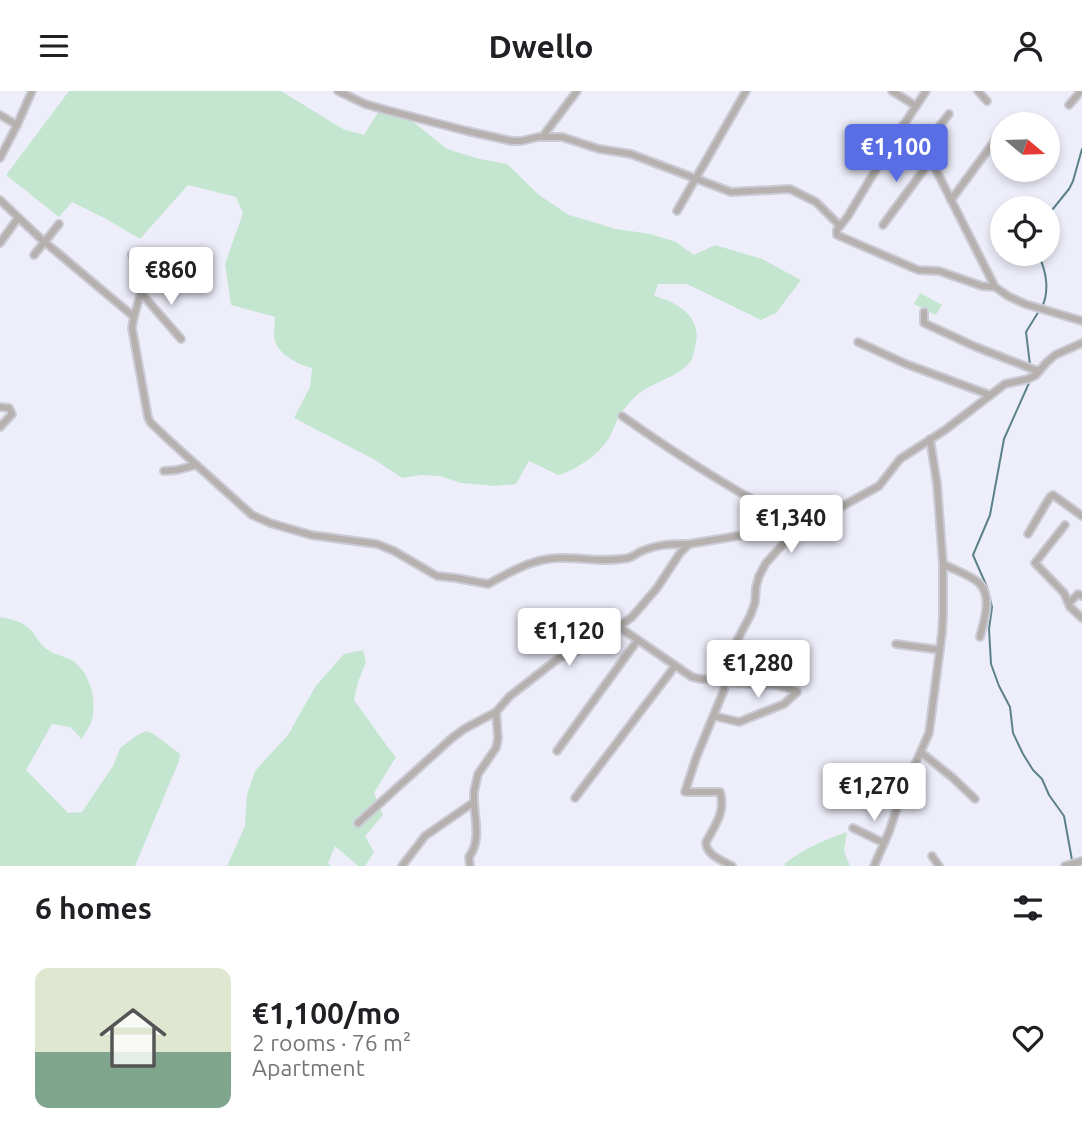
<!DOCTYPE html>
<meta charset="utf-8">
<style>
:root{--surface:#fff;--page:#f6f6f6;--text:#202124;--muted:#757577;--accent:#596ee4}
body{margin:0;font-family:Ubuntu,sans-serif;background:var(--page);color:var(--text);height:100vh;display:flex;flex-direction:column;font-size:26px;white-space:nowrap}
*{box-sizing:border-box;margin:0}
p{font-size:23px;color:var(--muted)}
.icon{flex:none;width:38px;height:38px;fill:none;stroke:currentColor;stroke-width:2;stroke-linecap:round;stroke-linejoin:round}
.map{position:relative;height:775px;overflow:hidden}
.drawer{display:flex;flex-direction:column;background:var(--surface);flex:1}
.drawer>*{flex:none}
.needle{width:46px;rotate:109deg}
.buttons{position:absolute;left:990px;top:21px;display:grid;gap:14px}
.buttons a{display:grid;place-items:center;width:70px;height:70px;border-radius:50%;background:var(--surface);box-shadow:0 4px 10px #0003;font-size:35px}
.price{position:absolute;translate:-50% -60px;padding:0 16px;border-radius:7px;background:#fff;color:#222;font-size:23px;line-height:46px;filter:drop-shadow(0 2px 4px #0008)}
.price::after{content:'';position:absolute;left:50%;top:42px;width:21px;height:16px;margin-left:-10px;background:inherit;clip-path:polygon(0 0,100% 0,50% 100%)}
.price.active{background:var(--accent);color:#fff}
ul{padding:0;list-style:none}
li{display:flex;align-items:center;gap:21px;height:175px;padding:0 35px}
li span{display:grid;place-items:center;flex:none;width:196px;height:140px;border-radius:14px;color:#555}
li>.icon{margin-inline-start:auto}
span .icon{width:84px;height:84px;fill:#fffc;stroke-width:1}
li b{font-size:30px}
h2{display:flex;justify-content:space-between;align-items:center;height:84px;padding:0 35px;font-size:30px}
header{display:flex;justify-content:space-between;align-items:center;height:91px;padding:0 35px;background:var(--surface);font-size:32px;font-weight:700}
.map>svg:first-child{display:block}
.green{fill:#c4e6d1}
.lines{fill:none;stroke-linecap:round;stroke-linejoin:round}
.stream{stroke:#5b8288;stroke-width:2}
.minor-casing{stroke:#cbcbd5;stroke-width:10}
.minor{stroke:#b6b1ae;stroke-width:6}
</style>
<header><svg class="icon" aria-label="menu" viewBox="0 0 24 24"><path d="M4 6h16M4 12h16M4 18h16"/></svg>Dwello<svg class="icon" aria-label="person" viewBox="0 0 24 24"><circle cx="12" cy="8" r="4"/><path d="M4 21q1-7 8-7t8 7"/></svg></header>
<div class="map">
<svg width="1082" height="775" viewBox="0 0 1082 775">
<rect width="100%" height="100%" fill="#eeeefa"/>
<g class="green">
<path d="M69,0H281L343,38L364,44L379,20L412,30L447,58L480,68L507,73L539,104L569,124L616,138L651,143L676,151L694,164L715,154L762,168L801,189L776,222L761,229L687,193H658L654,205C678,211 704,227 695,256C694,260 693,268 690,271C678,287 648,292 635,306C629,312 622,320 618,327C615,333 613,340 609,347C599,364 576,379 558,384L529,370L516,393L495,395L461,392L440,385L421,384L402,387L375,369L294,327L310,296L312,277C299,274 279,264 275,250C273,243 275,233 275,226L231,214L225,173L243,122L236,106L188,94L140,148L108,129L72,111L59,126L6,84Z"/>
<path d="M920,202L942,214L936,224L914,213Z"/>
<path d="M0,526C11,528 21,530 30,538C36,545 40,554 48,559C55,564 65,565 73,570C90,581 97,609 92,629C90,635 85,642 82,648L70,636L52,633L26,679L68,722L82,721L113,675L120,657L136,645L146,640L154,643L180,663L179,670L135,775H0Z"/>
<path d="M363,559L366,571L358,591L354,609L387,655L396,666L374,702L383,724L365,745L374,761L365,775H358L335,755L328,772L331,775H227L245,735L247,704L255,680L288,644L315,596L344,563Z"/>
<path d="M847,741L844,760L850,775H786L784,773C803,758 824,749 847,741Z"/>
</g>
<g class="lines">
<g class="stream">
<path d="M1048,124L1069,98L1073,90L1082,58"/>
<path d="M1038,163C1046,179 1050,199 1042,216"/>
<path d="M1030,274L1026,241L1039,220"/>
<path d="M1029,292L1004,348L990,424L973,464L987,496L992,516L989,538L991,573L999,595L1010,616L1013,642L1023,663L1033,679L1042,688L1049,704L1064,725L1072,769"/>
</g>
<defs>
<g id="minor">
<path d="M338,0L365,13L386,19L467,40L512,50H521L538,46H562L599,58L631,63L731,101L790,98L816,111L840,135"/>
<path d="M892,0L916,15"/>
<path d="M926,0L893,50L848,125L837,139V144L918,179L939,180L982,195L995,196L1008,205L1025,213L1082,230"/>
<path d="M978,0L987,10"/>
<path d="M1069,14L1081,0"/>
<path d="M0,24L17,34"/>
<path d="M903,34L922,54L931,69L995,196"/>
<path d="M543,45L577,0"/>
<path d="M923,56L949,23"/>
<path d="M0,67L17,34L32,0"/>
<path d="M0,109L40,147L133,225"/>
<path d="M951,109L1002,40"/>
<path d="M677,120L746,0"/>
<path d="M883,134L931,69"/>
<path d="M0,152L18,127"/>
<path d="M34,164L59,133"/>
<path d="M132,164L144,172C148,194 134,215 132,237L148,326L150,331L171,351L252,424L270,432L311,444L377,453L394,460L437,485L456,487L488,493C511,481 531,468 558,467C582,466 603,472 628,467C633,466 637,462 642,460C658,453 673,453 689,453"/>
<path d="M141,202L181,248"/>
<path d="M924,221V232L976,256L1035,279H1040"/>
<path d="M858,251L906,273L990,304"/>
<path d="M0,316L9,317L12,323L0,336"/>
<path d="M622,325C666,356 710,385 757,411C773,419 789,429 806,435"/>
<path d="M164,380L177,379L196,374"/>
<path d="M1065,434L1035,472L1064,502L1070,516L1082,527"/>
<path d="M1028,443L1050,406L1053,404L1082,425"/>
<path d="M943,473C954,479 969,483 979,492C993,505 984,530 980,546"/>
<path d="M1069,512L1078,503L1082,505"/>
<path d="M619,536L692,586L701,588L719,589"/>
<path d="M896,553L940,559"/>
<path d="M714,625L739,631L784,613L797,601C776,590 748,594 725,591"/>
<path d="M557,660L637,550"/>
<path d="M922,662L953,687L975,708"/>
<path d="M575,707L675,575"/>
<path d="M358,732L452,647L464,638L496,621"/>
<path d="M853,737L884,752"/>
<path d="M932,765L939,775"/>
<path d="M402,775L425,745L474,711V701L478,683L496,657L498,647L496,621L510,605L559,567L598,551L632,526L657,497L680,462L689,453L768,440H797"/>
<path d="M470,775L469,766C481,750 475,730 474,711"/>
<path d="M732,775C721,769 706,764 706,751C715,734 726,721 720,701H685L696,667L724,599L725,591L719,589L722,578L751,523L755,511L756,496L759,485L766,472L785,451L797,440L879,395L900,368L945,339L1005,293L1028,288L1036,284L1046,272L1055,264L1082,252"/>
<path d="M874,775L889,741L901,705L929,642L942,542L943,523V473L937,393L930,348"/>
<path d="M1065,775L1082,770"/>
</g>
</defs>
<use href="#minor" class="minor-casing"/>
<use href="#minor" class="minor"/>
</g>
</svg>
<div class="buttons">
<a><svg class="needle" viewBox="-14 -14 28 28"><path d="M0-13l5 13h-10z" fill="#e53935"/><path d="M0 13l5-13h-10z" fill="#757577"/></svg></a>
<a><svg class="icon" aria-label="locate" viewBox="0 0 24 24"><circle cx="12" cy="12" r="6"/><path d="M12 2v4M12 18v4M2 12h4M18 12h4"/></svg></a>
</div>
<b class="price active" style="left:896px;top:93px">€1,100</b>
<b class="price" style="left:171px;top:216px">€860</b>
<b class="price" style="left:791px;top:464px">€1,340</b>
<b class="price" style="left:569px;top:577px">€1,120</b>
<b class="price" style="left:758px;top:609px">€1,280</b>
<b class="price" style="left:874px;top:732px">€1,270</b>
</div>
<section class="drawer">
<h2>6 homes<svg class="icon" aria-label="filters" viewBox="0 0 24 24"><path d="M4 7h16M4 17h16"/><circle cx="9" cy="7" r="2"/><circle cx="15" cy="17" r="2"/></svg></h2>
<ul>
<li><span style="background:linear-gradient(#dfe7d0 60%,#7fa58c 0)"><svg class="icon" aria-label="home" viewBox="0 0 24 24"><path d="M3 11l9-7 9 7M6 9v11h12V9"/></svg></span><div><b>€1,100/mo</b><p>2 rooms · 76 m²</p><p>Apartment</p></div><svg class="icon" aria-label="heart" viewBox="0 0 24 24"><path d="M12 20l-8-8c-3-5 5-10 8-4 3-6 11-1 8 4z"/></svg></li>
</ul>
</section>
